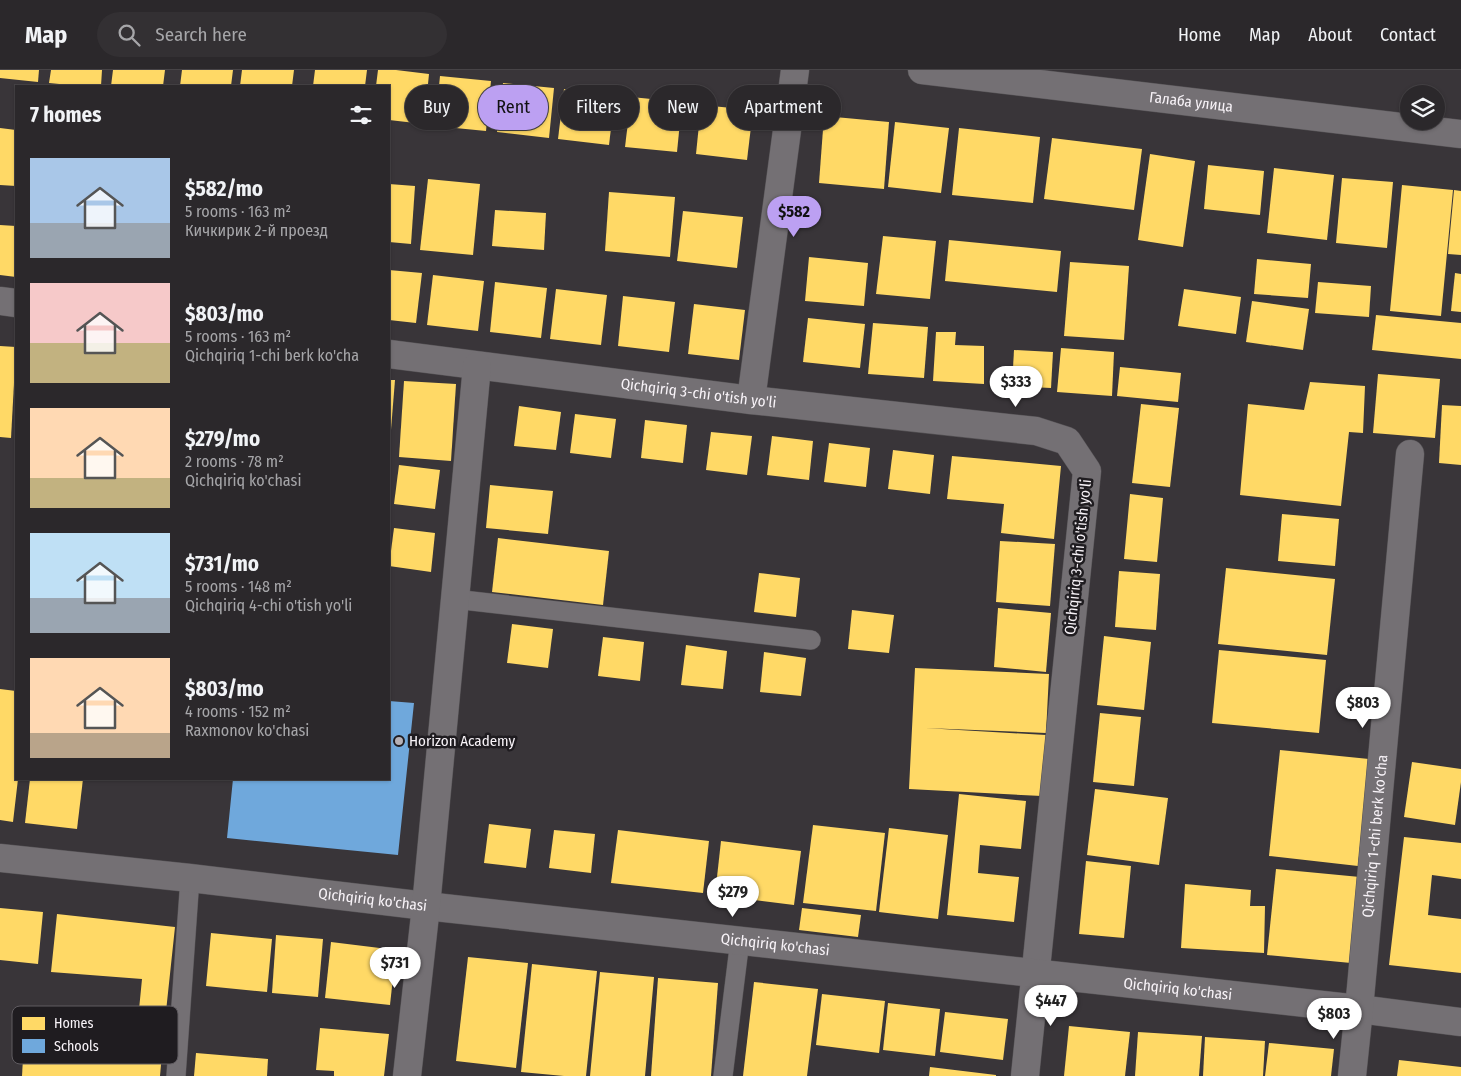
<!DOCTYPE html>
<meta charset="utf-8">
<style>
:root{--surface:#2b282b;--page:#333033;--text:#f1f3f6;--muted:#a6a6a9;--line:#474447;--accent:#bca0f2}
body{margin:0;font-family:"Fira Sans Condensed",sans-serif;background:var(--page);color:var(--text);height:100vh;display:flex;flex-direction:column;font-size:19px;white-space:nowrap}
*{box-sizing:border-box;margin:0}
p{font-size:16px;color:var(--muted)}
.icon{flex:none;width:28px;height:28px;fill:none;stroke:currentColor;stroke-width:2;stroke-linecap:round;stroke-linejoin:round}
.map{position:relative;flex:1;overflow:hidden}
.drawer{position:absolute;left:15px;top:15px;width:375px;height:695px;display:flex;flex-direction:column;background:var(--surface);border-radius:0px;box-shadow:0 1px 4px #0004,0 0 0 1px var(--line)}
.drawer>*{flex:none}
.banner{position:absolute;left:405px;top:15px;width:475px;height:45px;display:flex;gap:10px}
.controls{position:absolute;left:1400px;top:15px;display:grid;gap:10px}
.controls a{display:grid;place-items:center;width:45px;height:45px;border-radius:50%;background:var(--surface);box-shadow:0 1px 4px #0004,0 0 0 1px var(--line);font-size:25px}
.price{position:absolute;translate:-50% -42px;padding:0 11px;border-radius:18px;background:#fff;color:#222;font-size:16px;line-height:32px;filter:drop-shadow(0 1px 2px #0008)}
.price::after{content:'';position:absolute;left:50%;top:30px;width:15px;height:11px;margin-left:-8px;background:inherit;clip-path:polygon(0 0,100% 0,50% 100%)}
.price.current{background:var(--accent);color:#111}
ul{padding:0;list-style:none}
li{display:flex;align-items:center;gap:15px;height:125px;padding:0 15px}
li span{display:grid;place-items:center;flex:none;width:140px;height:100px;border-radius:0px;color:#555}
li>.icon{margin-inline-start:auto}
span .icon{width:60px;height:60px;fill:#fffc;stroke-width:1}
li b{font-size:21px}
h2{display:flex;justify-content:space-between;align-items:center;height:60px;padding:0 15px;font-size:21px}
.chip{padding:0 18px;border-radius:22px;background:var(--surface);box-shadow:0 1px 4px #0004,0 0 0 1px var(--line);font-size:18px;line-height:45px}
.chip.current{background:var(--accent);color:#111}
header{display:flex;align-items:center;gap:30px;box-sizing:border-box;height:70px;padding:0 25px;background:var(--surface);border-bottom:1px solid var(--line)}
header strong{font-size:24px}
nav{display:flex;gap:28px;margin-inline-start:auto;font-size:18px}
.search{width:350px;height:45px;background:var(--page);display:flex;align-items:center;gap:12px;box-sizing:border-box;padding:0 18px;border-radius:28px;color:var(--muted);font-size:19px}
.map>svg:first-child{display:block}
.homes{fill:#ffd966}
.schools{fill:#6fa8dc}
.lines{fill:none;stroke-linecap:round;stroke-linejoin:round}
.service-casing{stroke:#545154;stroke-width:20}
.minor-casing{stroke:#545154;stroke-width:29}
.service{stroke:#747074;stroke-width:19}
.minor{stroke:#747074;stroke-width:28}
.poi-dot{fill:#b5b0b5;stroke:#1f1c20;stroke-width:2}
.labels{text-anchor:middle;dominant-baseline:central;stroke-width:5;stroke-linejoin:round;paint-order:stroke}
.street-label{font-size:15px;fill:#f8f3f8;stroke:#1f1c20}
.poi-label{font-size:15px;fill:#f8f3f8;stroke:#1f1c20;text-anchor:start}
.key{fill:#1f1c20;stroke:#605c61;stroke-width:1}
.key-label{font-size:14px;fill:#f8f3f8}
</style>
<header>
<strong>Map</strong>
<div class="search"><svg class="icon" aria-label="search" viewBox="0 0 24 24"><circle cx="10" cy="10" r="6"/><path d="M15 15l6 6"/></svg>Search here</div>
<nav><a>Home</a><a>Map</a><a>About</a><a>Contact</a></nav>
</header>
<div class="map">
<svg width="1461" height="1006" viewBox="0 0 1461 1006">
<rect width="100%" height="100%" fill="#393539"/>
<g class="homes">
<path d="M0,0H39L38,12L0,8Z"/>
<path d="M51,0H102L101,16H80L49,13Z"/>
<path d="M113,0H165L163,16H111Z"/>
<path d="M182,0H233L231,16H180Z"/>
<path d="M242,0H294L292,16H240Z"/>
<path d="M315,0H367L365,16H313Z"/>
<path d="M378,0H396L429,4L424,54L389,50V16H376Z"/>
<path d="M440,6L491,11L486,61L435,56Z"/>
<path d="M503,13L554,18L549,68L497,62Z"/>
<path d="M564,19L615,25L609,75L558,69Z"/>
<path d="M631,27L682,32L677,82L625,77Z"/>
<path d="M701,35L753,40L747,90L696,84Z"/>
<path d="M824,46L889,52L884,119L819,113Z"/>
<path d="M895,52L949,58L941,123L888,117Z"/>
<path d="M0,58L16,60V116L0,115Z"/>
<path d="M959,58L1040,67L1033,133L952,125Z"/>
<path d="M1052,68L1142,79L1134,140L1044,129Z"/>
<path d="M1150,84L1195,91L1183,177L1138,170Z"/>
<path d="M1208,95L1264,101L1260,145L1204,139Z"/>
<path d="M1274,98L1334,105L1327,170L1267,163Z"/>
<path d="M1342,108L1393,112L1387,178L1336,173Z"/>
<path d="M428,109L480,114L473,185L420,180Z"/>
<path d="M389,114L415,116L411,174L389,172Z"/>
<path d="M1402,115L1453,120L1441,246L1390,241Z"/>
<path d="M1454,120L1461,121V185L1448,184Z"/>
<path d="M609,122L675,127L670,187L605,181Z"/>
<path d="M495,140L546,143L544,180L492,176Z"/>
<path d="M683,141L743,147L737,198L677,191Z"/>
<path d="M0,155L16,156V207L0,205Z"/>
<path d="M883,166L936,171L930,229L876,224Z"/>
<path d="M949,170L1061,181L1057,222L945,211Z"/>
<path d="M809,187L868,193L864,236L805,231Z"/>
<path d="M1257,189L1311,194L1308,228L1254,224Z"/>
<path d="M1070,192L1129,196L1124,270L1064,266Z"/>
<path d="M389,200L422,203L416,253L389,250Z"/>
<path d="M1455,203L1461,204V242L1451,241Z"/>
<path d="M433,205L484,211L478,261L427,255Z"/>
<path d="M495,212L547,218L541,268L490,262Z"/>
<path d="M1318,212L1371,216L1369,247L1315,243Z"/>
<path d="M556,219L607,225L601,275L550,269Z"/>
<path d="M1184,219L1241,227L1236,264L1178,256Z"/>
<path d="M623,226L675,232L669,282L618,276Z"/>
<path d="M1252,231L1309,239L1303,280L1246,272Z"/>
<path d="M694,234L745,240L739,290L688,284Z"/>
<path d="M1376,245L1461,253V289L1372,280Z"/>
<path d="M808,248L865,254L860,298L803,292Z"/>
<path d="M873,253L928,257L924,308L868,304Z"/>
<path d="M936,262H956L955,275L984,276V314L933,311Z"/>
<path d="M0,276L16,277L11,368L0,367Z"/>
<path d="M1061,278L1114,282L1112,326L1057,322Z"/>
<path d="M1014,280L1053,282L1051,318L1012,316Z"/>
<path d="M1120,297L1181,303L1178,332L1117,326Z"/>
<path d="M1378,304L1440,309L1435,368L1373,363Z"/>
<path d="M389,310H395L390,372H389Z"/>
<path d="M404,311L456,314L451,391L399,387Z"/>
<path d="M1310,312L1365,316L1363,363L1349,362L1341,436L1240,425L1248,334L1304,340Z"/>
<path d="M1141,334L1179,338L1170,417L1132,413Z"/>
<path d="M1442,335L1461,336V395L1439,393Z"/>
<path d="M519,336L561,342L556,380L514,376Z"/>
<path d="M575,344L616,349L611,388L570,383Z"/>
<path d="M645,350L687,355L683,393L641,388Z"/>
<path d="M711,362L752,366L747,405L706,400Z"/>
<path d="M772,366L813,371L809,410L767,405Z"/>
<path d="M829,373L870,378L866,417L824,412Z"/>
<path d="M893,380L934,385L930,424L888,419Z"/>
<path d="M952,386L1061,396L1054,469L1001,463L1004,434L947,429Z"/>
<path d="M399,395L440,400L435,439L394,434Z"/>
<path d="M490,415L553,421L548,464L486,458Z"/>
<path d="M1130,424L1163,428L1157,492L1124,489Z"/>
<path d="M1282,444L1339,449L1335,496L1278,491Z"/>
<path d="M394,458L435,463L431,502L389,496Z"/>
<path d="M498,468L609,481L603,535L492,522Z"/>
<path d="M1000,471L1055,474L1050,536L996,532Z"/>
<path d="M1226,498L1335,509L1327,585L1218,574Z"/>
<path d="M1119,501L1160,504L1156,560L1115,557Z"/>
<path d="M759,503L800,508L796,547L754,542Z"/>
<path d="M998,538L1051,543L1046,602L994,597Z"/>
<path d="M852,540L894,545L889,583L848,579Z"/>
<path d="M512,554L553,559L548,598L507,593Z"/>
<path d="M1104,566L1151,572L1144,640L1097,635Z"/>
<path d="M603,567L644,572L640,611L598,606Z"/>
<path d="M686,575L727,581L723,619L681,615Z"/>
<path d="M1219,580L1326,590L1319,663L1212,653Z"/>
<path d="M764,582L806,588L801,626L760,622Z"/>
<path d="M915,598L1049,604L1046,663L925,658L1046,665L1042,726L909,719Z"/>
<path d="M0,619L16,621V709H18L13,752L0,750Z"/>
<path d="M1100,643L1141,647L1134,716L1093,712Z"/>
<path d="M1280,680L1369,689L1358,796L1269,786Z"/>
<path d="M1412,692L1461,699V712L1455,755L1404,747Z"/>
<path d="M30,709H83L77,759L25,753Z"/>
<path d="M1095,719L1168,728L1159,795L1087,785Z"/>
<path d="M959,724L1026,731L1021,779L980,775L978,803L1019,807L1014,852L947,845Z"/>
<path d="M489,754L531,759L526,798L484,793Z"/>
<path d="M813,755L885,763L876,841L803,833Z"/>
<path d="M889,758L948,765L938,849L879,842Z"/>
<path d="M554,760L595,764L591,803L549,798Z"/>
<path d="M618,760L709,771L703,823L611,813Z"/>
<path d="M1404,767L1461,773V809L1432,805L1428,845L1461,849V903L1389,895Z"/>
<path d="M721,771L801,781L794,835L715,825Z"/>
<path d="M1086,791L1131,796L1124,868L1079,864Z"/>
<path d="M1276,799L1360,807L1351,893L1267,885Z"/>
<path d="M1185,814L1251,820L1250,836H1265L1264,883L1181,878Z"/>
<path d="M0,838L43,842L38,894L0,890Z"/>
<path d="M802,838L861,845L858,867L799,860Z"/>
<path d="M57,844L175,857L162,979L95,972L98,946L138,950L142,909L51,902Z"/>
<path d="M211,863L272,869L267,922L206,916Z"/>
<path d="M276,865L323,869L318,927L272,923Z"/>
<path d="M331,872L396,880L390,935L325,928Z"/>
<path d="M468,887L528,893L516,998L456,991Z"/>
<path d="M532,894L597,901L586,1006H564L521,1002Z"/>
<path d="M600,902L654,907L645,1006H590Z"/>
<path d="M658,908L718,913L711,1006H651Z"/>
<path d="M754,912L818,919L807,1006H743Z"/>
<path d="M822,924L885,931L879,983L816,975Z"/>
<path d="M888,933L940,939L935,986L883,980Z"/>
<path d="M945,942L1008,949L1003,990L940,982Z"/>
<path d="M1069,956L1130,962L1125,1006H1064Z"/>
<path d="M320,958L389,964L384,1006H334V1001L316,1000Z"/>
<path d="M1138,962L1202,966L1199,1006H1135Z"/>
<path d="M1205,967L1265,971L1263,1006H1203Z"/>
<path d="M24,971L162,983L160,1006H22Z"/>
<path d="M1269,973L1334,979L1331,1006H1265Z"/>
<path d="M196,983L268,989L267,1006H194Z"/>
<path d="M1399,990L1461,997V1006H1397Z"/>
<path d="M930,997L996,1005V1006H929Z"/>
</g>
<path class="schools" d="M389,631L414,633L398,785L227,768L233,709H389Z"/>
<g class="lines">
<defs>
<g id="service">
<path d="M454,529L811,570"/>
<path d="M176,1006L190,808"/>
<path d="M723,1006L740,870"/>
</g>
<g id="minor">
<path id="s1" d="M922,0L1461,64"/>
<path d="M0,231L16,233"/>
<path id="s2" d="M389,284L751,330L1036,361L1067,371L1087,401L1025,1006"/>
<path d="M751,330L795,0"/>
<path id="s3" d="M0,788L190,808L426,836L1359,939L1461,952"/>
<path d="M407,1006L426,836L477,296"/>
<path id="s4" d="M1352,1006L1359,939L1410,384"/>
</g>
</defs>
<use href="#service" class="service-casing"/>
<use href="#minor" class="minor-casing"/>
<use href="#service" class="service"/>
<use href="#minor" class="minor"/>
</g>
<circle class="poi-dot" cx="399" cy="671" r="5"/>
<g class="labels">
<g class="street-label">
<text stroke="none"><textPath href="#s1" startOffset="271">Галаба улица</textPath></text>
<text stroke="none"><textPath href="#s2" startOffset="312">Qichqiriq 3-chi o'tish yo'li</textPath></text>
<text transform="translate(1078 487) rotate(-84)">Qichqiriq 3-chi o'tish yo'li</text>
<text stroke="none"><textPath href="#s4" startOffset="241">Qichqiriq 1-chi berk ko'cha</textPath></text>
<text stroke="none"><textPath href="#s3" startOffset="375">Qichqiriq ko'chasi</textPath></text>
<text stroke="none"><textPath href="#s3" startOffset="780">Qichqiriq ko'chasi</textPath></text>
<text stroke="none"><textPath href="#s3" startOffset="1185">Qichqiriq ko'chasi</textPath></text>
</g>
<g class="poi-label">
<text x="409" y="671">Horizon Academy</text>
</g>
</g>
<rect x="12" y="936" width="166" height="58" rx="8" class="key"/>
<rect x="22" y="947" width="23" height="13" fill="#ffd966"/>
<rect x="22" y="969" width="23" height="14" fill="#6fa8dc"/>
<g class="key-label">
<text x="54" y="958">Homes</text>
<text x="54" y="981">Schools</text>
</g>
</svg>
<div class="controls">
<a><svg class="icon" aria-label="layers" viewBox="0 0 24 24"><path d="M12 4l9 5-9 5-9-5zM3 14l9 5 9-5"/></svg></a>
</div>
<b class="price current" style="left:794px;top:168px">$582</b>
<b class="price" style="left:1016px;top:338px">$333</b>
<b class="price" style="left:1363px;top:659px">$803</b>
<b class="price" style="left:733px;top:848px">$279</b>
<b class="price" style="left:395px;top:919px">$731</b>
<b class="price" style="left:1051px;top:957px">$447</b>
<b class="price" style="left:1334px;top:970px">$803</b>
<div class="banner">
<a class="chip">Buy</a>
<a class="chip current">Rent</a>
<a class="chip">Filters</a>
<a class="chip">New</a>
<a class="chip">Apartment</a>
</div>
<section class="drawer">
<h2>7 homes<svg class="icon" aria-label="filters" viewBox="0 0 24 24"><path d="M4 7h16M4 17h16"/><circle cx="9" cy="7" r="2"/><circle cx="15" cy="17" r="2"/></svg></h2>
<ul>
<li><span style="background:linear-gradient(#a9c7e8 65%,#9aa5b1 0)"><svg class="icon" aria-label="home" viewBox="0 0 24 24"><path d="M3 11l9-7 9 7M6 9v11h12V9"/></svg></span><div><b>$582/mo</b><p>5 rooms · 163 m²</p><p>Кичкирик 2-й проезд</p></div></li>
<li><span style="background:linear-gradient(#f6c9c9 60%,#c2b280 0)"><svg class="icon" aria-label="home" viewBox="0 0 24 24"><path d="M3 11l9-7 9 7M6 9v11h12V9"/></svg></span><div><b>$803/mo</b><p>5 rooms · 163 m²</p><p>Qichqiriq 1-chi berk ko'cha</p></div></li>
<li><span style="background:linear-gradient(#ffd9b3 70%,#c2b280 0)"><svg class="icon" aria-label="home" viewBox="0 0 24 24"><path d="M3 11l9-7 9 7M6 9v11h12V9"/></svg></span><div><b>$279/mo</b><p>2 rooms · 78 m²</p><p>Qichqiriq ko'chasi</p></div></li>
<li><span style="background:linear-gradient(#bfe0f5 65%,#9aa5b1 0)"><svg class="icon" aria-label="home" viewBox="0 0 24 24"><path d="M3 11l9-7 9 7M6 9v11h12V9"/></svg></span><div><b>$731/mo</b><p>5 rooms · 148 m²</p><p>Qichqiriq 4-chi o'tish yo'li</p></div></li>
<li><span style="background:linear-gradient(#ffd9b3 75%,#b9a48a 0)"><svg class="icon" aria-label="home" viewBox="0 0 24 24"><path d="M3 11l9-7 9 7M6 9v11h12V9"/></svg></span><div><b>$803/mo</b><p>4 rooms · 152 m²</p><p>Raxmonov ko'chasi</p></div></li>
</ul>
</section>
</div>
